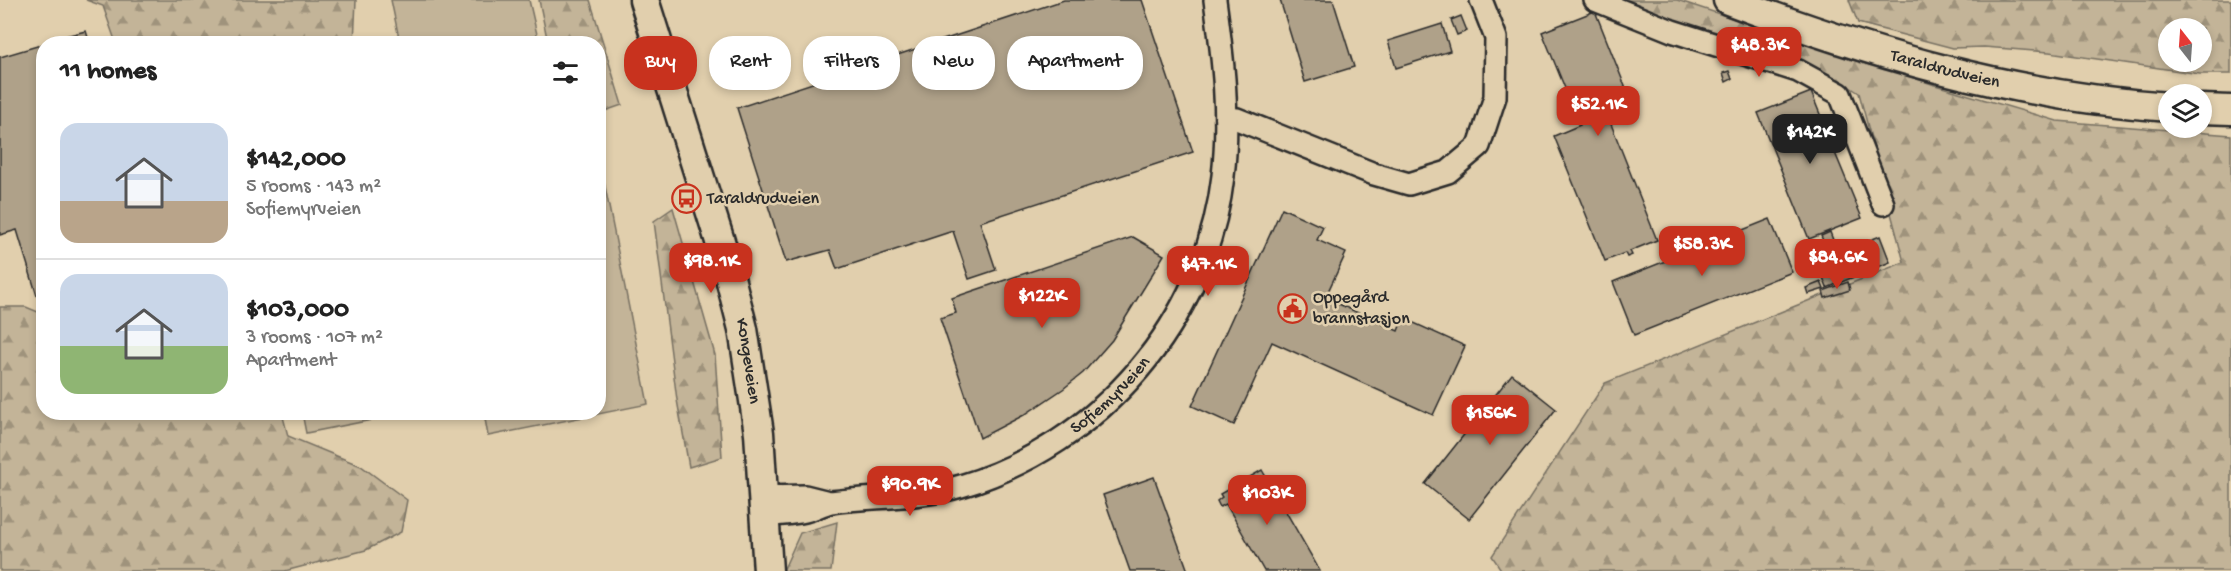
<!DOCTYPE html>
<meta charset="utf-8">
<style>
:root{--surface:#fff;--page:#f2f2f2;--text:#222;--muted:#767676;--line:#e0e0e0;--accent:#c8321e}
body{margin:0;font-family:"Gochi Hand",sans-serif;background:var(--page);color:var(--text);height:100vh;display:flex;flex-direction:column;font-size:22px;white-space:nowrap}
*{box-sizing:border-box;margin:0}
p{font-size:20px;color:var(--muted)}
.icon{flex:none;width:33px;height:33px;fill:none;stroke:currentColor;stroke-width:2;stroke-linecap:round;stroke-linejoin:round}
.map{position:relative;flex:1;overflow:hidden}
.panel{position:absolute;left:36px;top:36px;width:570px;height:384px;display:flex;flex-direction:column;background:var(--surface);border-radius:24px;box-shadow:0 3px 9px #0003}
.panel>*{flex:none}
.banner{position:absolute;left:624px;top:36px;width:570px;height:54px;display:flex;gap:12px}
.needle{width:39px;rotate:343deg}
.controls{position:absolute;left:2158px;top:18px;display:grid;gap:12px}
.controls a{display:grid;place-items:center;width:54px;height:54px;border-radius:50%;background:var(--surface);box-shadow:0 3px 9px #0003;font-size:30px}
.price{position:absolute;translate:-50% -51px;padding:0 14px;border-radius:12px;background:var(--accent);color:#fff;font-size:20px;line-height:39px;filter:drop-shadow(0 2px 3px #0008)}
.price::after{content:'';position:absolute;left:50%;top:36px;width:18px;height:14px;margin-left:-9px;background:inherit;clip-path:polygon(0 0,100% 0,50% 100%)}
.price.on{background:#222;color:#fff}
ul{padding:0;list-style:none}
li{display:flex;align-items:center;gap:18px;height:150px;padding:0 24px}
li+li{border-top:2px solid var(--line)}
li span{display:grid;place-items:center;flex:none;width:168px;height:120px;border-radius:18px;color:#555}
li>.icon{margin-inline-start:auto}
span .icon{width:72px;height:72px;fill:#fffc;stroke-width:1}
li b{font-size:26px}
h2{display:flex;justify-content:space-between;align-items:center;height:72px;padding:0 24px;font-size:26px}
.tag{padding:0 21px;border-radius:24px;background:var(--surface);box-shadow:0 3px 9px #0003;font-size:21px;line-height:54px}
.tag.on{background:var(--accent);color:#fff}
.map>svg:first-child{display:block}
.green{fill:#c3b498;stroke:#777062;stroke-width:1.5}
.forest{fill:url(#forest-firs);stroke:#777062;stroke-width:1.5;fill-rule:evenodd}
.building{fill:#afa189;stroke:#2b2b2b;stroke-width:1.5}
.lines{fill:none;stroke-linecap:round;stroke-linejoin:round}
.minor-casing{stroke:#2b2b2b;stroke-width:26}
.secondary-casing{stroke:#2b2b2b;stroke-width:33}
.minor{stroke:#e1cfad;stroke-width:21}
.secondary{stroke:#e1cfad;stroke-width:28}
.labels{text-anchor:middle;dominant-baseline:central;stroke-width:5;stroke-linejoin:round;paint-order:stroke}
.street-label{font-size:18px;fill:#2b2b2b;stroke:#e1cfad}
.poi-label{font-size:18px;fill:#2b2b2b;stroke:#e1cfad;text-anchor:start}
</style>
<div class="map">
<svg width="2231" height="571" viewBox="0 0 2231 571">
<defs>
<pattern id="forest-firs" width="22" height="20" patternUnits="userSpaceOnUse" patternTransform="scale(1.5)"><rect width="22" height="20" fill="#c3b498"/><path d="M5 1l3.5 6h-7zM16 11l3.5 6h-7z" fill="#9f937c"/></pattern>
</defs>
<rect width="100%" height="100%" fill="#e1cfad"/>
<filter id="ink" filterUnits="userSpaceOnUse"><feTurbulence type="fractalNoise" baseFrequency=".0167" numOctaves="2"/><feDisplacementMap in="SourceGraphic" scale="12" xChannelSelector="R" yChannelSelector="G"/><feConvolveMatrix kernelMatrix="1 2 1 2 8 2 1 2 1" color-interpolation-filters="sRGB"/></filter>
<g filter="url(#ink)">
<g class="green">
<path d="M391,0H529L539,43H400Z"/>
<path d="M599,156L648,404L488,436L484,413L598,412Z"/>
<path d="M302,413V412L407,413L306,433Z"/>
</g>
<g class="forest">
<path d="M86,0H356L354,43H116L103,6Z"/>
<path d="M539,0H590L622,105L599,113L598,44L548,43Z"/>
<path d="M1619,0H1677L1935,85L2057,121L2231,135V571H1502L1492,556L1605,383L1904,262L1859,93C1816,62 1763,50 1714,35C1682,25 1650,12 1619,0Z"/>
<path d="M1849,0H2231V74H2200L2049,52L1984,47L1953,48L1858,23ZM2169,28H2202V62H2169Z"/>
<path d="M673,208L715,355L722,457L689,467L677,400L654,221Z"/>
<path d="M0,307H26L43,314L44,412L282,413L288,436L361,466L407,500L401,532L366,550L285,571H0Z"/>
<path d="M837,522L831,571H783L800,533Z"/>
</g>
<g class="building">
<path d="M1064,0H1142L1193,152L980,222L996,270L969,279L953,231L837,269L830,250L786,262L737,108Z"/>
<path d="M1280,0H1333L1354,67L1305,82Z"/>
<path d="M1595,11L1632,104L1607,114L1657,240L1630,251L1632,255L1627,257L1625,253L1605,261L1554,136L1580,125L1542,32Z"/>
<path d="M1461,16L1467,31L1457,35L1451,20Z"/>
<path d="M1442,24L1450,51L1396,68L1388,41Z"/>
<path d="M86,31L90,44H44L53,39Z"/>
<path d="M44,44V302H42L39,295L37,296L17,230L0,235V57Z"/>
<path d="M1729,71L1732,79L1726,82L1723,73Z"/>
<path d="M1811,92L1824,124L1828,123L1830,130L1826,131L1862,218L1809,239L1758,113Z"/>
<path d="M1282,208L1323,227L1317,240L1346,253L1325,298L1398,331L1403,318L1465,346L1433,415L1272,342L1234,425L1192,406Z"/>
<path d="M1770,219L1792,272L1634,335L1613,282Z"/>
<path d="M1830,232L1833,240L1824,243L1821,236Z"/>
<path d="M1880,236L1890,262L1827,288L1817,261Z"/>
<path d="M1133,237L1164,255L1112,340L1083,373L1063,389L1024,415L980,438L940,318L956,313L952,298Z"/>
<path d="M1821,282L1824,289L1808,294L1806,288Z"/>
<path d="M1848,282L1850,290L1825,298L1823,291Z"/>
<path d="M1512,374L1556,409L1469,519L1425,484Z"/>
<path d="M1262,470L1320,571H1264L1226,504L1220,507L1217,501L1222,497L1220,494Z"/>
<path d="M1154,477L1188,571H1130L1103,495Z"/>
</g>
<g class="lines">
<defs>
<g id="minor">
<path d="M1595,0L1672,31L1798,71L1840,94L1883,204"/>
<path d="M1226,118L1237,119L1374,174L1409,184L1448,172L1479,146L1495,97L1496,38L1481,0"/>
<path d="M764,497L805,496L829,502"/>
<path id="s1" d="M765,516C778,514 792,514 805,511C814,509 822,504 831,502C875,496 918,499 961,486C1101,444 1206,322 1223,176C1230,117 1223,59 1215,0"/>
</g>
<g id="secondary">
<path id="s2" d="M644,0L724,254L743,329L759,433L768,571"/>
<path id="s3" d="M1728,0C1870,54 2017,97 2169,107"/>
<path d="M2202,109L2231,110"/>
</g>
</defs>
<use href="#minor" class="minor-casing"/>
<use href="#secondary" class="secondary-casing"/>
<use href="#minor" class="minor"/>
<use href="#secondary" class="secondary"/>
</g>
</g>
<defs>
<symbol id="bus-ring" viewBox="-11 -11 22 22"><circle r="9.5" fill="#e1cfad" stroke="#c8321e" stroke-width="1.5"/><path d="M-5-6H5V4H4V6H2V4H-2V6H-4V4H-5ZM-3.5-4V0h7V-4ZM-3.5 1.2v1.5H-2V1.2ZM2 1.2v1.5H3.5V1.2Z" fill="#c8321e"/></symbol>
<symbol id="civic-ring" viewBox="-11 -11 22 22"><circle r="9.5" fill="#e1cfad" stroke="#c8321e" stroke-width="1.5"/><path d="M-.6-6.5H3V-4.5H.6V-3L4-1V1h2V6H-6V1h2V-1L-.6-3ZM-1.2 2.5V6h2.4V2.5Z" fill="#c8321e"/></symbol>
</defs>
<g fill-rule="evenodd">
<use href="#bus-ring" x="670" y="182" width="33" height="33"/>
<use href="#civic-ring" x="1276" y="292" width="33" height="33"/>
</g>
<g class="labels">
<g class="street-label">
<text stroke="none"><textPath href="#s3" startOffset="228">Taraldrudveien</textPath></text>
<text stroke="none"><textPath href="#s2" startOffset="376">Kongeveien</textPath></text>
<text stroke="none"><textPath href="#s1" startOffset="376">Sofiemyrveien</textPath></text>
</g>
<g class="poi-label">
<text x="707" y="199">Taraldrudveien</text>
<text x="1313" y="298">Oppegård<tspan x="1313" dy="21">brannstasjon</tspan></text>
</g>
</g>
</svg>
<div class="controls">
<a><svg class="needle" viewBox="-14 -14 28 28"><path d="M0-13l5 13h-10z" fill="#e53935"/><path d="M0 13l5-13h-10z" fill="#767676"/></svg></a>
<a><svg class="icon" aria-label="layers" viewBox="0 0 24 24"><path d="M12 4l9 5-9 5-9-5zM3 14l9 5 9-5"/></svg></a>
</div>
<b class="price" style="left:1759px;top:78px">$48.3K</b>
<b class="price" style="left:1598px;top:137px">$52.1K</b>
<b class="price on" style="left:1810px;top:165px">$142K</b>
<b class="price" style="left:1702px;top:277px">$58.3K</b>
<b class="price" style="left:1837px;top:290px">$84.6K</b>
<b class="price" style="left:711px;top:294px">$98.1K</b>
<b class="price" style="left:1208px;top:297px">$47.1K</b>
<b class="price" style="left:1042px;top:329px">$122K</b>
<b class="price" style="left:1490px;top:446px">$156K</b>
<b class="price" style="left:910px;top:517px">$90.9K</b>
<b class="price" style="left:1267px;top:526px">$103K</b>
<div class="banner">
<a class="tag on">Buy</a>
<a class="tag">Rent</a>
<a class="tag">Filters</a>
<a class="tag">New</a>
<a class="tag">Apartment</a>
</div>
<section class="panel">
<h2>11 homes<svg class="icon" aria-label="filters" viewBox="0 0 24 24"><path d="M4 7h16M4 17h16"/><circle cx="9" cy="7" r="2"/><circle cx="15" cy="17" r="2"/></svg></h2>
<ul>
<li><span style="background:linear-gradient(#c9d6e8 65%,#b9a48a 0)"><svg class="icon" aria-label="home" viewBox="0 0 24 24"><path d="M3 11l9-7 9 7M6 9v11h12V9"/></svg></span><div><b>$142,000</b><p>5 rooms · 143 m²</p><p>Sofiemyrveien</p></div></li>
<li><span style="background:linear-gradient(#c9d6e8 60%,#8fb573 0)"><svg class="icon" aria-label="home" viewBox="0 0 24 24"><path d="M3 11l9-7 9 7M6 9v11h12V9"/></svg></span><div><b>$103,000</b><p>3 rooms · 107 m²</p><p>Apartment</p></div></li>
</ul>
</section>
</div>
